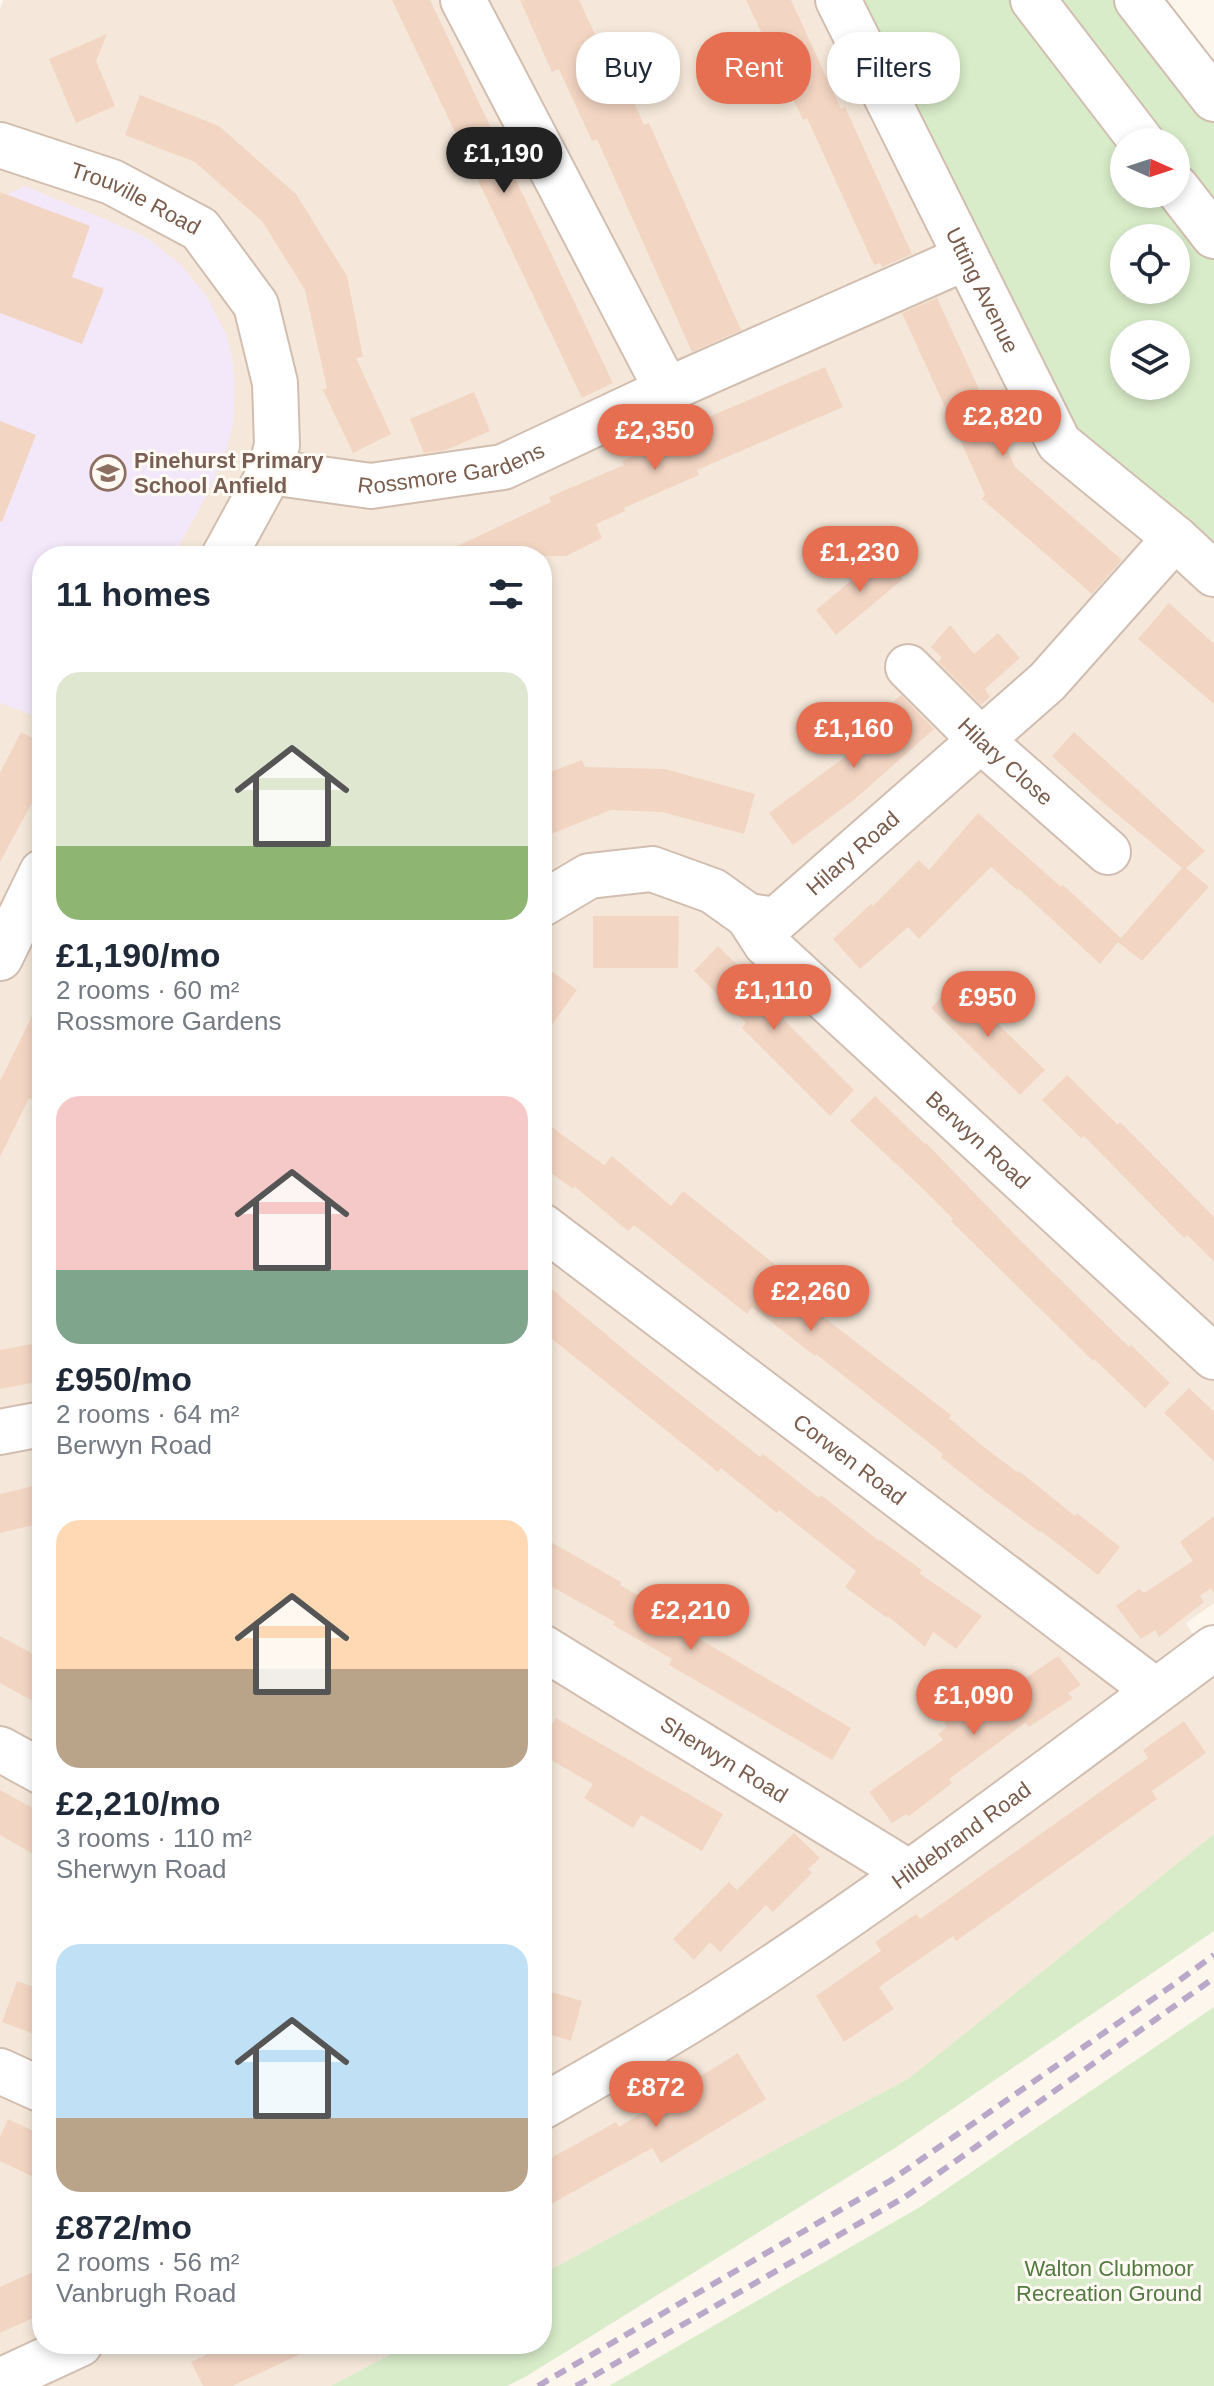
<!DOCTYPE html>
<meta charset="utf-8">
<style>
:root{--surface:#fff;--page:#f2f2f3;--text:#1f2937;--muted:#747a83;--accent:#e76f51}
body{margin:0;font-family:Helvetica,sans-serif;background:var(--page);color:var(--text);height:100vh;display:flex;flex-direction:column;font-size:30px;white-space:nowrap}
*{box-sizing:border-box;margin:0}
p{font-size:26px;color:var(--muted)}
.icon{flex:none;width:44px;height:44px;fill:none;stroke:currentColor;stroke-width:2;stroke-linecap:round;stroke-linejoin:round}
.map{position:relative;flex:1;overflow:hidden}
.sheet{position:absolute;left:32px;top:546px;width:520px;height:1808px;display:flex;flex-direction:column;background:var(--surface);border-radius:32px;box-shadow:0 4px 12px #0003}
.sheet>*{flex:none}
.hud{position:absolute;left:576px;top:32px;width:518px;height:72px;display:flex;gap:16px}
.needle{width:52px;rotate:93deg}
.fabs{position:absolute;left:1110px;top:128px;display:grid;gap:16px}
.fabs a{display:grid;place-items:center;width:80px;height:80px;border-radius:50%;background:var(--surface);box-shadow:0 4px 12px #0003;font-size:40px}
.price{position:absolute;translate:-50% -68px;padding:0 18px;border-radius:28px;background:var(--accent);color:#fff;font-size:26px;line-height:52px;filter:drop-shadow(0 2px 4px #0008)}
.price::after{content:'';position:absolute;left:50%;top:48px;width:24px;height:18px;margin-left:-12px;background:inherit;clip-path:polygon(0 0,100% 0,50% 100%)}
.price.on{background:#222;color:#fff}
ul{padding:0;list-style:none}
li{display:grid;align-content:center;gap:16px;height:424px;padding:0 24px}
li span{display:grid;place-items:center;height:248px;border-radius:24px;color:#555}
li>.icon{margin-inline-start:auto}
span .icon{width:144px;height:144px;fill:#fffc;stroke-width:1}
li b{font-size:34px}
h2{display:flex;justify-content:space-between;align-items:center;height:96px;padding:0 24px;font-size:34px}
.pill{padding:0 28px;border-radius:32px;background:var(--surface);box-shadow:0 4px 12px #0003;font-size:28px;line-height:72px}
.pill.on{background:var(--accent);color:#fff}
.map>svg:first-child{display:block}
.residential{fill:#f5e8da}
.education{fill:#f3e8fa}
.green{fill:#d8ecc9;fill-rule:evenodd}
.building{fill:#f3d5c3}
.lines{fill:none;stroke-linecap:round;stroke-linejoin:round}
.minor-casing{stroke:#d1beb0;stroke-width:48}
.minor{stroke:#fff;stroke-width:44}
.rail{stroke:#b9a8c9;stroke-width:6;stroke-dasharray:12 8;stroke-linecap:butt}
.labels{text-anchor:middle;dominant-baseline:central;stroke-width:6;stroke-linejoin:round;paint-order:stroke}
.street-label{font-size:22px;fill:#7a5c4d;stroke:#fffaf3}
.education-label{font-size:22px;font-weight:bold;fill:#785e54;stroke:#fffaf3;text-anchor:start}
.park-label{font-size:22px;fill:#537a41;stroke:#fffaf3}
</style>
<div class="map">
<svg width="1214" height="2386" viewBox="0 0 1214 2386">
<rect width="100%" height="100%" fill="#fdf6ec"/>
<path class="residential" d="M3,0H838L1214,574V1603L1186,1623L1214,1669V1834L908,2079L542,2274V556H42V2344H410L331,2386H0V9Z"/>
<path class="education" d="M25,186L135,232L150,240L182,266L207,297L226,334L232,357L235,383L233,425L226,451L207,495L173,556H42V718L0,703V198Z"/>
<g class="green">
<path d="M838,0H1137L1214,99V574L1059,443ZM1124,142H1176V194H1124ZM1124,238H1176V290H1124ZM1124,334H1176V386H1124Z"/>
<path d="M1214,1834V1931L895,2148L525,2377L507,2386H331L410,2344H542V2274L908,2079Z"/>
<path d="M1214,2007V2386H609L920,2207Z"/>
</g>
<g class="building">
<path d="M392,0H430L613,383L582,398Z"/>
<path d="M520,0H579L605,56L612,53L644,125L649,123L741,330L692,352L597,139L592,141L559,69L552,72Z"/>
<path d="M746,0H791L841,109L845,107L912,254L882,267L880,263L874,265L807,118L803,120Z"/>
<path d="M107,34L96,61L115,106L76,123L49,59Z"/>
<path d="M140,95L219,126L296,194L347,276L363,357L356,358L391,434L353,453L323,390L327,388L305,290L262,221L195,162L125,135Z"/>
<path d="M0,192L90,226L72,277L104,289L82,344L0,313Z"/>
<path d="M937,298L1015,467L1122,560L1092,594L982,499L985,495L902,313Z"/>
<path d="M825,367L843,407L697,470L699,475L624,508L625,511L596,524L602,538L566,556H436L551,502L549,497L624,465L622,461L692,430L690,425Z"/>
<path d="M474,392L490,431L446,450L424,453L410,419Z"/>
<path d="M0,421L36,435L2,522L0,521Z"/>
<path d="M883,554L903,579L836,635L816,610Z"/>
<path d="M1169,603L1214,644V704L1138,639Z"/>
<path d="M950,625L974,654L998,633L1020,658L985,689L990,697L981,705L938,662L942,658L931,647Z"/>
<path d="M901,695L934,729L855,799L793,845L769,813L853,751L846,743Z"/>
<path d="M21,732L42,743V784L0,862V773Z"/>
<path d="M1074,732L1205,851L1186,868L1209,887L1142,961L1118,942L1100,964L1018,888L1017,890L991,867L919,939L908,927L860,969L833,939L871,904L873,906L919,860L929,870L978,813L1061,887L1063,885L1121,938L1182,868L1094,795L1052,756Z"/>
<path d="M582,760L585,767L665,769L755,794L744,834L662,812L611,810L551,834L542,810V775Z"/>
<path d="M593,916H679L678,968H593Z"/>
<path d="M718,946L758,985L753,989L854,1090L830,1116L742,1028L746,1023L694,971Z"/>
<path d="M542,964L577,990L542,1038Z"/>
<path d="M955,982L1045,1070L1020,1095L931,1008Z"/>
<path d="M42,996V1104L29,1098L0,1157V1081Z"/>
<path d="M1067,1075L1118,1125L1120,1122L1214,1217V1261L1187,1235L1184,1238L1084,1136L1081,1138L1042,1100Z"/>
<path d="M875,1096L925,1144L926,1143L1019,1239L1129,1347L1131,1345L1170,1383L1145,1408L1094,1359L1093,1361L951,1221L953,1219L921,1187L850,1121Z"/>
<path d="M542,1120L604,1165L612,1156L671,1206L683,1191L782,1270L774,1279L951,1415L949,1418L984,1447L1017,1472L1019,1471L1075,1516L1077,1513L1120,1547L1098,1575L1041,1531L1040,1532L984,1491L941,1457L943,1454L816,1354L815,1356L752,1307L747,1314L634,1225L628,1231L574,1186L573,1189L542,1166Z"/>
<path d="M542,1281L644,1366L760,1457L763,1454L819,1498L821,1495L879,1541L880,1540L922,1570L919,1573L982,1616L956,1649L933,1632L925,1647L888,1616L887,1618L845,1587L856,1571L779,1510L777,1513L721,1468L718,1472L542,1331Z"/>
<path d="M42,1342V1381L0,1389V1350Z"/>
<path d="M1189,1388L1214,1412V1461L1164,1413Z"/>
<path d="M42,1484V1523L0,1533V1494Z"/>
<path d="M1214,1516V1593L1211,1588L1200,1596L1204,1602L1159,1637L1155,1630L1141,1639L1116,1606L1139,1589L1144,1593L1193,1561L1180,1542Z"/>
<path d="M542,1537L621,1582L620,1585L677,1618L674,1624L851,1728L832,1760L669,1665L672,1659L613,1625L615,1622L542,1581Z"/>
<path d="M0,1636L42,1659V1686L33,1701L0,1683Z"/>
<path d="M1058,1656L1081,1685L1068,1693L1073,1698L1029,1727L1025,1723L949,1779L952,1783L908,1817L907,1814L892,1823L869,1792L943,1740L938,1734L947,1727L941,1715L978,1693L986,1705Z"/>
<path d="M556,1718L723,1814L702,1851L641,1815L633,1828L584,1798L593,1784L542,1755V1742Z"/>
<path d="M1184,1721L1206,1753L1152,1791L1157,1799L956,1941L953,1936L879,1987L894,2009L844,2042L816,1996L881,1951L875,1942L916,1914L920,1919L1148,1758L1143,1750Z"/>
<path d="M0,1790L42,1813V1859L0,1835Z"/>
<path d="M794,1833L820,1858L808,1869L812,1873L773,1912L766,1905L720,1952L710,1942L694,1960L673,1939L729,1882L737,1890Z"/>
<path d="M17,1981L42,1990V2037L2,2022Z"/>
<path d="M542,1989L582,2001L571,2041L542,2032Z"/>
<path d="M738,2053L766,2099L661,2163L652,2148L542,2209V2163L616,2122L619,2127Z"/>
<path d="M8,2119L42,2135V2181L0,2161V2137Z"/>
<path d="M42,2268V2314L0,2333V2287Z"/>
<path d="M229,2344H322L232,2386H203L191,2362Z"/>
</g>
<g class="lines">
<defs>
<g id="minor">
<path id="s1" d="M838,0L1059,443L1175,538L1214,574"/>
<path d="M1033,0L1142,142"/>
<path d="M1137,0L1214,99"/>
<path id="s2" d="M0,145L112,182L200,229L256,305L275,383L277,445L270,472L224,556"/>
<path d="M1176,187L1214,236"/>
<path d="M667,390L965,258"/>
<path id="s3" d="M270,472L371,486L503,467L667,390L463,0"/>
<path id="s4" d="M908,667L982,741L1108,852"/>
<path id="s5" d="M542,904L589,876L652,869L713,891L748,916L776,920L1047,682L1175,538"/>
<path id="s6" d="M748,916L766,944L1214,1357"/>
<path d="M0,958L42,872"/>
<path id="s7" d="M542,1226L1156,1691"/>
<path d="M0,1432L42,1424"/>
<path id="s8" d="M542,1647L908,1872"/>
<path d="M0,1749L42,1772"/>
<path d="M0,2071L42,2090"/>
<path id="s9" d="M542,2107C596,2076 651,2045 704,2012C880,1900 1047,1772 1214,1648"/>
<path d="M0,2381L80,2344"/>
</g>
</defs>
<use href="#minor" class="minor-casing"/>
<use href="#minor" class="minor"/>
<g class="rail">
<path d="M538,2386L890,2181L1173,1985L1214,1955"/>
<path d="M576,2386L905,2197L1214,1978"/>
</g>
</g>
<defs>
<symbol id="school-ring" viewBox="-11 -11 22 22"><circle r="9.5" fill="#fffaf3" stroke="#8d6e63" stroke-width="1.5"/><path d="M0-5L7-2L0 1L-7-2ZM-4 1L0 2.5L4 1V4Q0 6-4 4Z" fill="#8d6e63"/></symbol>
</defs>
<g fill-rule="evenodd">
<use href="#school-ring" x="88" y="453" width="40" height="40"/>
</g>
<g class="labels">
<g class="street-label">
<text stroke="none"><textPath href="#s2" startOffset="146">Trouville Road</textPath></text>
<text stroke="none"><textPath href="#s1" startOffset="324">Utting Avenue</textPath></text>
<text stroke="none"><textPath href="#s3" startOffset="184">Rossmore Gardens</textPath></text>
<text stroke="none"><textPath href="#s4" startOffset="136">Hilary Close</textPath></text>
<text stroke="none"><textPath href="#s5" startOffset="356">Hilary Road</textPath></text>
<text stroke="none"><textPath href="#s6" startOffset="322">Berwyn Road</textPath></text>
<text stroke="none"><textPath href="#s7" startOffset="386">Corwen Road</textPath></text>
<text stroke="none"><textPath href="#s8" startOffset="214">Sherwyn Road</textPath></text>
<text stroke="none"><textPath href="#s9" startOffset="500">Hildebrand Road</textPath></text>
</g>
<g class="education-label">
<text x="134" y="460">Pinehurst Primary<tspan x="134" dy="25">School Anfield</tspan></text>
</g>
<g class="park-label">
<text x="1109" y="2268">Walton Clubmoor<tspan x="1109" dy="25">Recreation Ground</tspan></text>
</g>
</g>
</svg>
<div class="fabs">
<a><svg class="needle" viewBox="-14 -14 28 28"><path d="M0-13l5 13h-10z" fill="#e53935"/><path d="M0 13l5-13h-10z" fill="#747a83"/></svg></a>
<a><svg class="icon" aria-label="locate" viewBox="0 0 24 24"><circle cx="12" cy="12" r="6"/><path d="M12 2v4M12 18v4M2 12h4M18 12h4"/></svg></a>
<a><svg class="icon" aria-label="layers" viewBox="0 0 24 24"><path d="M12 4l9 5-9 5-9-5zM3 14l9 5 9-5"/></svg></a>
</div>
<b class="price on" style="left:504px;top:195px">£1,190</b>
<b class="price" style="left:1003px;top:458px">£2,820</b>
<b class="price" style="left:655px;top:472px">£2,350</b>
<b class="price" style="left:860px;top:594px">£1,230</b>
<b class="price" style="left:854px;top:770px">£1,160</b>
<b class="price" style="left:774px;top:1032px">£1,110</b>
<b class="price" style="left:988px;top:1039px">£950</b>
<b class="price" style="left:811px;top:1333px">£2,260</b>
<b class="price" style="left:691px;top:1652px">£2,210</b>
<b class="price" style="left:974px;top:1737px">£1,090</b>
<b class="price" style="left:656px;top:2129px">£872</b>
<div class="hud">
<a class="pill">Buy</a>
<a class="pill on">Rent</a>
<a class="pill">Filters</a>
</div>
<section class="sheet">
<h2>11 homes<svg class="icon" aria-label="filters" viewBox="0 0 24 24"><path d="M4 7h16M4 17h16"/><circle cx="9" cy="7" r="2"/><circle cx="15" cy="17" r="2"/></svg></h2>
<ul>
<li><span style="background:linear-gradient(#dfe7d0 70%,#8fb573 0)"><svg class="icon" aria-label="home" viewBox="0 0 24 24"><path d="M3 11l9-7 9 7M6 9v11h12V9"/></svg></span><div><b>£1,190/mo</b><p>2 rooms · 60 m²</p><p>Rossmore Gardens</p></div></li>
<li><span style="background:linear-gradient(#f6c9c9 70%,#7fa58c 0)"><svg class="icon" aria-label="home" viewBox="0 0 24 24"><path d="M3 11l9-7 9 7M6 9v11h12V9"/></svg></span><div><b>£950/mo</b><p>2 rooms · 64 m²</p><p>Berwyn Road</p></div></li>
<li><span style="background:linear-gradient(#ffd9b3 60%,#b9a48a 0)"><svg class="icon" aria-label="home" viewBox="0 0 24 24"><path d="M3 11l9-7 9 7M6 9v11h12V9"/></svg></span><div><b>£2,210/mo</b><p>3 rooms · 110 m²</p><p>Sherwyn Road</p></div></li>
<li><span style="background:linear-gradient(#bfe0f5 70%,#b9a48a 0)"><svg class="icon" aria-label="home" viewBox="0 0 24 24"><path d="M3 11l9-7 9 7M6 9v11h12V9"/></svg></span><div><b>£872/mo</b><p>2 rooms · 56 m²</p><p>Vanbrugh Road</p></div></li>
</ul>
</section>
</div>
